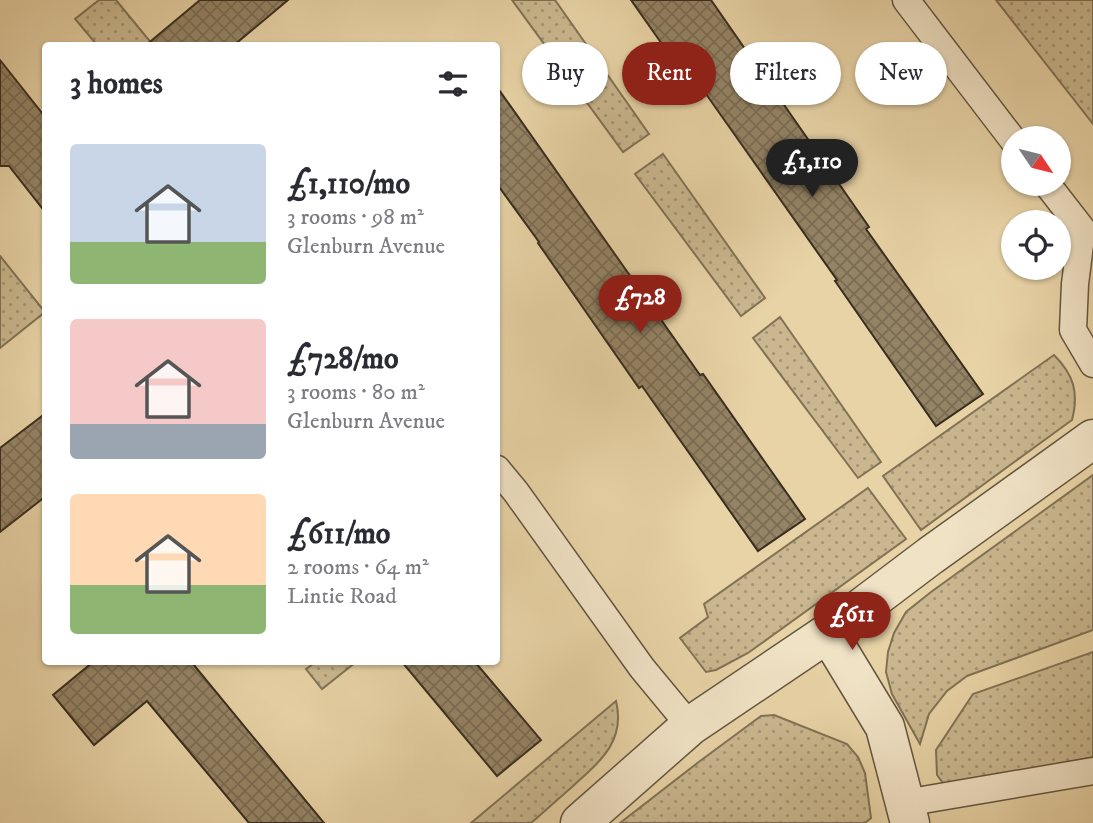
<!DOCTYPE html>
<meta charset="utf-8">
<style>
:root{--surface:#fff;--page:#f7f7f7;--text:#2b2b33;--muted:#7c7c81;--accent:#8f2418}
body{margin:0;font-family:"IM FELL DW Pica",serif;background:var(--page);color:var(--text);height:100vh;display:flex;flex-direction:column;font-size:26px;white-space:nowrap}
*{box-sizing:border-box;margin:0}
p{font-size:23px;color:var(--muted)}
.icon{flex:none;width:38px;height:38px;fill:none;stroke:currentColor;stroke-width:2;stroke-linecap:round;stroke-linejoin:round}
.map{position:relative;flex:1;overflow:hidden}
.details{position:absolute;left:42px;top:42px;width:458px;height:623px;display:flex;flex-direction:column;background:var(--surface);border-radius:7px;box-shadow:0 2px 5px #0004}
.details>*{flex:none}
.guide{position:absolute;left:522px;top:42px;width:466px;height:63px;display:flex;gap:14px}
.needle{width:46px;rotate:125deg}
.fabs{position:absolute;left:1001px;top:126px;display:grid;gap:14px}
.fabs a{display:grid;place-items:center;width:70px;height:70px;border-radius:50%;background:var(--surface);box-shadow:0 2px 5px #0004;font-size:35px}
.price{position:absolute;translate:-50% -60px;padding:0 16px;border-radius:24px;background:var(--accent);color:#fff;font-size:23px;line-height:46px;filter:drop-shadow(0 2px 4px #0008)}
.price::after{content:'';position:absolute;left:50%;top:42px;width:21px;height:16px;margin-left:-10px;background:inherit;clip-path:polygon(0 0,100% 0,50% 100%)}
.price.active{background:#222;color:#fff}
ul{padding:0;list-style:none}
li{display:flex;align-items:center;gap:21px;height:175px;padding:0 28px}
li span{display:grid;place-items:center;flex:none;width:196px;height:140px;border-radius:7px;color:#555}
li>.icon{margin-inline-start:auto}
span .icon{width:84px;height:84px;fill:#fffc;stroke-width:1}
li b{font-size:30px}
h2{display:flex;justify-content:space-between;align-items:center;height:84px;padding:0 28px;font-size:30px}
.pill{padding:0 24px;border-radius:32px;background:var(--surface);box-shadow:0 2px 5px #0004;font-size:24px;line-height:63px}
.pill.active{background:var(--accent);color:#fff}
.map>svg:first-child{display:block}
.grass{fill:url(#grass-dots);stroke:#817256;stroke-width:2}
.building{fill:url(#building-cross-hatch);stroke:#382d1e;stroke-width:2}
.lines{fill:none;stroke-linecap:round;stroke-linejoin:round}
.service-casing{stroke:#645640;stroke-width:29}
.minor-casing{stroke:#645640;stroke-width:41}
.service{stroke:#f0e2c5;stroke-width:26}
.minor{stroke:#f0e2c5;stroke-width:38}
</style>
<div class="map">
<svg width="1093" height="823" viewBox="0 0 1093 823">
<defs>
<pattern id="grass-dots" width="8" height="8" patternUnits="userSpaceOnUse" patternTransform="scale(1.75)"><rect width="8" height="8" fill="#cab78f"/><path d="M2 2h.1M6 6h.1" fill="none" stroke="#a59574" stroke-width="1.8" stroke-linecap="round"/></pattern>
<pattern id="building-cross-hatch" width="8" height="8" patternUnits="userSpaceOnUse" patternTransform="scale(1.75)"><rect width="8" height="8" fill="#948365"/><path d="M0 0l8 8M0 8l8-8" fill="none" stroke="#7a6c53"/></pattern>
</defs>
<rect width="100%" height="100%" fill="#e8d3a6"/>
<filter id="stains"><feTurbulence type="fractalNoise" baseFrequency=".00286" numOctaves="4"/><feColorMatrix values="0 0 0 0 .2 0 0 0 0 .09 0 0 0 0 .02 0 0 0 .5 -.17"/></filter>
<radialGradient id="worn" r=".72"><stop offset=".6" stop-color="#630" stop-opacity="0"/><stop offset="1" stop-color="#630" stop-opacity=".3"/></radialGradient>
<g class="grass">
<path d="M99,0H116L153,45H97L75,19Z"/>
<path d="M512,0H555L649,134L623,152Z"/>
<path d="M996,0H1093V124Z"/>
<path d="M663,154L765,298L741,316L635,174Z"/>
<path d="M0,256L45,312L0,348Z"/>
<path d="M780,317L881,462L858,478L753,338Z"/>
<path d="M1054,355C1074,375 1079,393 1072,420L921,530L883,476Z"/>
<path d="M1093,475V630L967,676L947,691L929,714L920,744L892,694L886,672L888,652L894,633L906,612L931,592Z"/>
<path d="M868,488L906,539L748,653L716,670L706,672L680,638L708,617L704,604Z"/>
<path d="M1093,652V757L949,786L943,783L937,775L936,750L973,694Z"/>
<path d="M316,662H356L322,689L306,669Z"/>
<path d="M616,701C626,742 599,762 572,787C558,799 545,811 531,823H471Z"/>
<path d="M774,715L847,744L858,757L865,773L871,818L865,823H620L700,761L761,716Z"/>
</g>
<g class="building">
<path d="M200,0H288L233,46H145Z"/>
<path d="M631,0H711L869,227L866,229L983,394L936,426L835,281L837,280L706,94L700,98Z"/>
<path d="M0,60L46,118V213L9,166H0Z"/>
<path d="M497,87L700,375L703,374L805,519L758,551L642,386L639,388L538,243L539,242L497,184Z"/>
<path d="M46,413V496L0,532V448Z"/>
<path d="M93,662H195L193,664L324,823H249L147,701L94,745L53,695Z"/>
<path d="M402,662H475L541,740L497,776Z"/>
</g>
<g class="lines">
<defs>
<g id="service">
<path d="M906,0L1013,140"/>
<path d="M1047,184L1082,229L1075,284L1073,330L1093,364"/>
<path d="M497,469L516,492L642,668L690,726"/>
<path d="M905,803L1093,771"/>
</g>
<g id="minor">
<path d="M828,633L885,727L910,823"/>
<path d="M580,823L690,726L828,633L930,556L1093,439"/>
</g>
</defs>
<use href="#service" class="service-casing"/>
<use href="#minor" class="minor-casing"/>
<use href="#service" class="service"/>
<use href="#minor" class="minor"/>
</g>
<rect width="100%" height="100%" filter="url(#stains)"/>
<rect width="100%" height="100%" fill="url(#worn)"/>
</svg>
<div class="fabs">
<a><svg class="needle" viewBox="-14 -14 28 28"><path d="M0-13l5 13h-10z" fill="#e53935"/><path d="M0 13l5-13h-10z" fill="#7c7c81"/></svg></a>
<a><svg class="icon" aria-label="locate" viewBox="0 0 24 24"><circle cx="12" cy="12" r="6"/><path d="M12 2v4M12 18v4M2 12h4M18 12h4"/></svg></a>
</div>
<b class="price active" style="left:812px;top:199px">£1,110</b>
<b class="price" style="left:640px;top:335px">£728</b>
<b class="price" style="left:852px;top:652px">£611</b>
<div class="guide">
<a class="pill">Buy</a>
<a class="pill active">Rent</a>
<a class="pill">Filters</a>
<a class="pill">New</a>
</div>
<section class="details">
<h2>3 homes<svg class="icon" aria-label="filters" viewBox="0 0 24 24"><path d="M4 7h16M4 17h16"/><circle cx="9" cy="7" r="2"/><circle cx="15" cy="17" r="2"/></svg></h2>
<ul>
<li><span style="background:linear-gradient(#c9d6e8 70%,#8fb573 0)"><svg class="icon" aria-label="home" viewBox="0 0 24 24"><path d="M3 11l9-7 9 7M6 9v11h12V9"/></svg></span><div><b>£1,110/mo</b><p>3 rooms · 98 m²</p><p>Glenburn Avenue</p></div></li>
<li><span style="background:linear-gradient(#f6c9c9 75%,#9aa5b1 0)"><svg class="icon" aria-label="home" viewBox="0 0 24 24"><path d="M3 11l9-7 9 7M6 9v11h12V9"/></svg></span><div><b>£728/mo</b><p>3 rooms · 80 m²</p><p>Glenburn Avenue</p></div></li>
<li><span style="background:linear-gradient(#ffd9b3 65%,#8fb573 0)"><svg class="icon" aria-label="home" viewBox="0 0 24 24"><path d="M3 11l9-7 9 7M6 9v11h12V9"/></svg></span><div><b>£611/mo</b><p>2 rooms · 64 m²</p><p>Lintie Road</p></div></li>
</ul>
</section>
</div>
